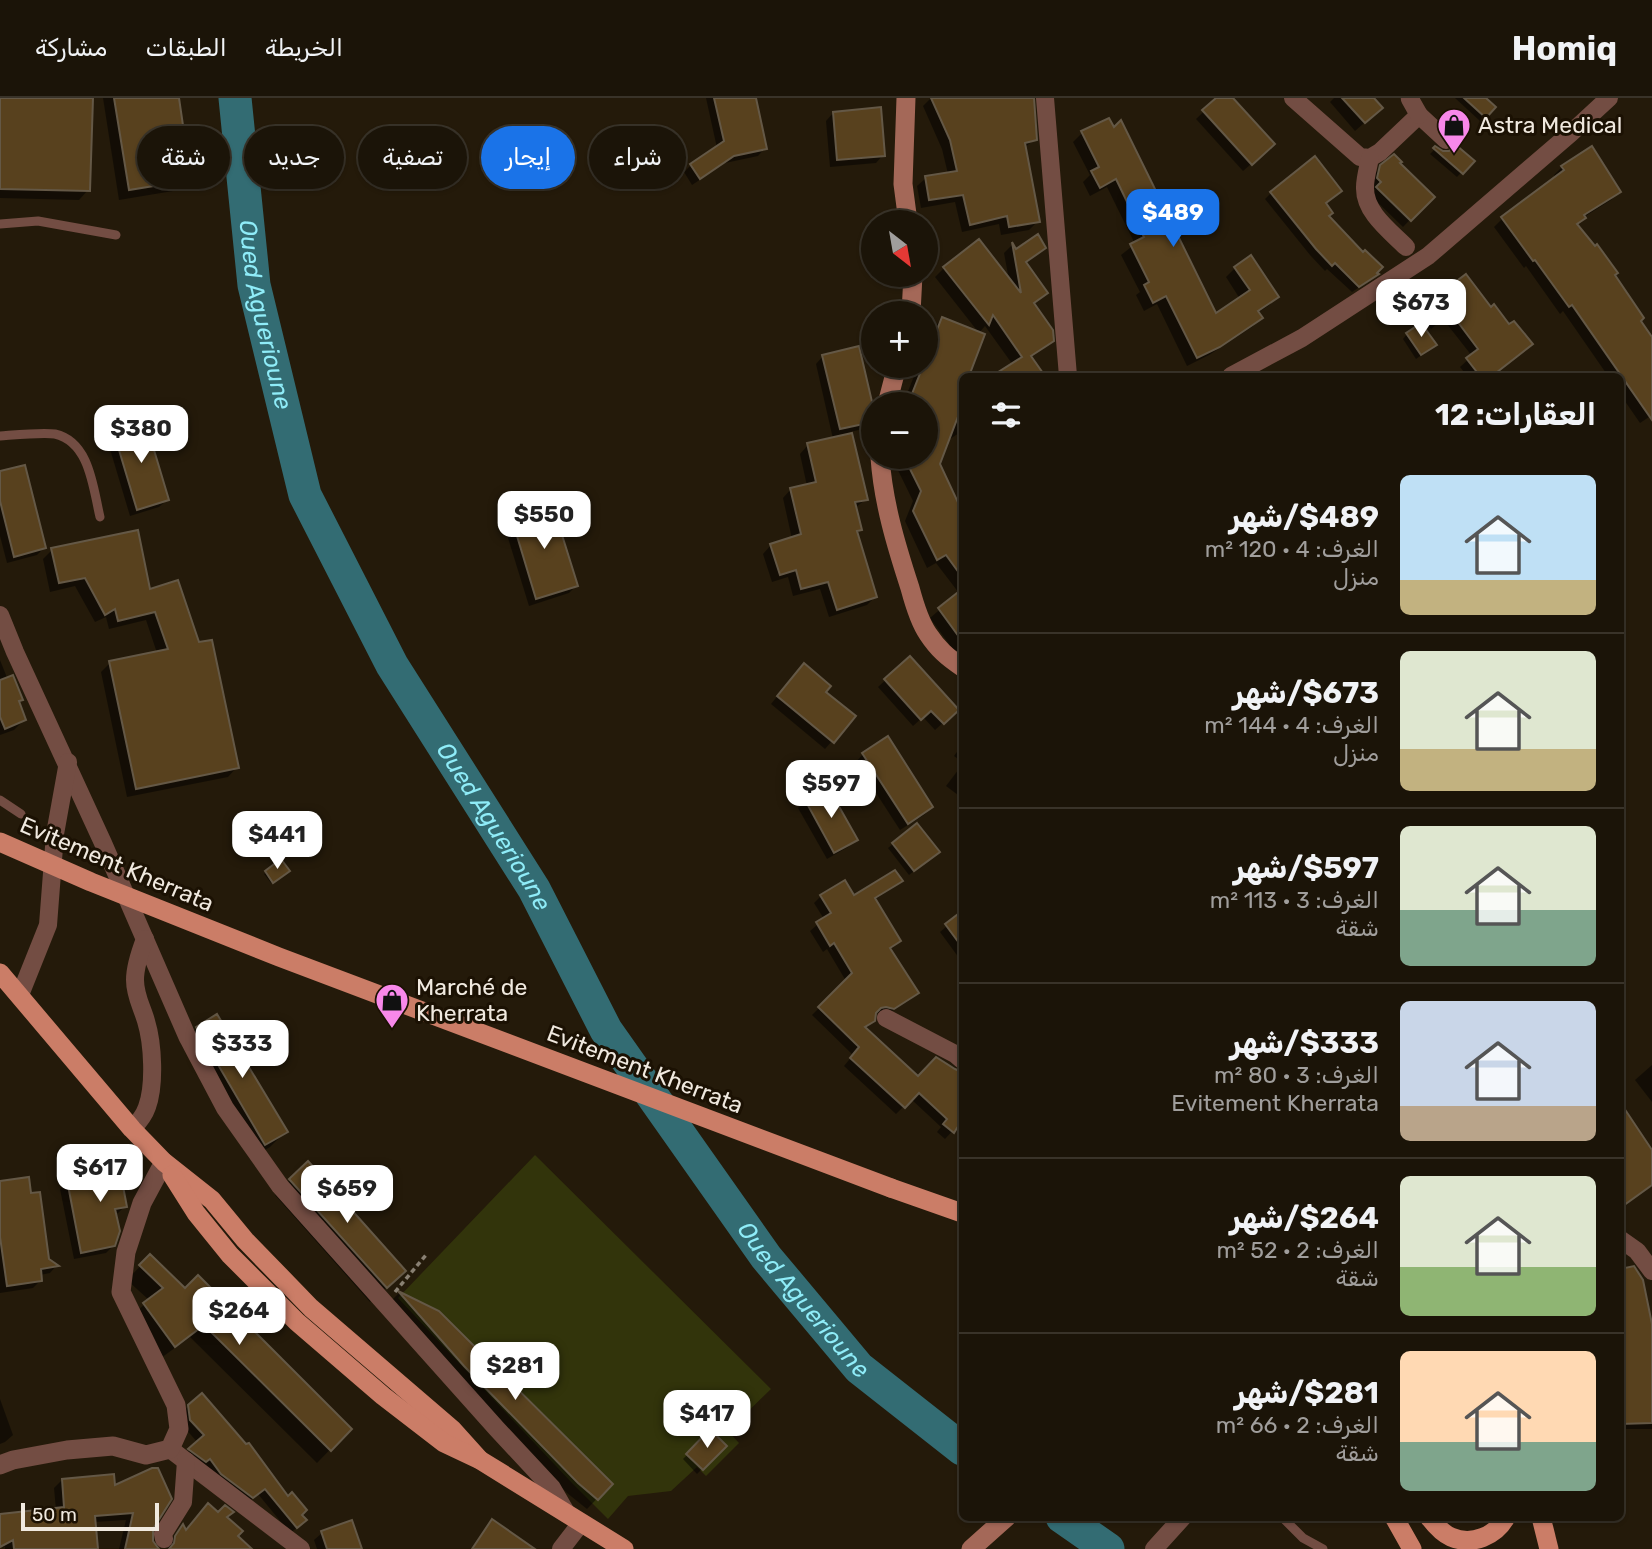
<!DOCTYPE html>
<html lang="ar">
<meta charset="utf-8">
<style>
:root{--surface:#1b1408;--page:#282116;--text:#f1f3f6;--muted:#a09e9c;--line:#393329;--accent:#1a73e8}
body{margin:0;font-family:Rubik,Cairo,sans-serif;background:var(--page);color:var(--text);direction:rtl;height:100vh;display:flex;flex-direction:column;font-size:26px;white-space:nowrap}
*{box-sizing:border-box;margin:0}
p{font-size:23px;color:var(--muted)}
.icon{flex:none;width:38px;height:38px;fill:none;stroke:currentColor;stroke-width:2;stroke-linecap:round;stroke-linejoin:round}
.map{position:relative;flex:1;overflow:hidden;direction:ltr}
.drawer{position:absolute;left:959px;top:275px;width:665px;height:1148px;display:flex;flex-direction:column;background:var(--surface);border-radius:10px;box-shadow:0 2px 5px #0004,0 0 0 2px var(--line);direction:rtl}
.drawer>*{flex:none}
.guide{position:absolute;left:21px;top:28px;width:665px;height:63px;direction:rtl;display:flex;gap:14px}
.needle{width:46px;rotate:149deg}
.tools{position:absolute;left:861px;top:112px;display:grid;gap:14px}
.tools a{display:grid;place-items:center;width:77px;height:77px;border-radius:50%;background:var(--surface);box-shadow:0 2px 5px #0004,0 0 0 2px var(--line);font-size:35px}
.scale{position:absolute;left:21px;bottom:18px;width:138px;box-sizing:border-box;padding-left:7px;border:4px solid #f0e9df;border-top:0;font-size:19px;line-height:24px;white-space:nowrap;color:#f0e9df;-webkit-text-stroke:5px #1b1103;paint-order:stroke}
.price{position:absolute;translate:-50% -60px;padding:0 16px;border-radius:14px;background:#fff;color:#222;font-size:23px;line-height:46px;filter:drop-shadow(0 2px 4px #0008)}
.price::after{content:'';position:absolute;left:50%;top:42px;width:21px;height:16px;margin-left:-10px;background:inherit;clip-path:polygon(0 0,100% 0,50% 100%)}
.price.current{background:var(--accent);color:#fff}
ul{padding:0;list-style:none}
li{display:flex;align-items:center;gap:21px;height:175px;padding:0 28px}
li+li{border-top:2px solid var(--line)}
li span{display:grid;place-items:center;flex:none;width:196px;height:140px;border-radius:10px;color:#555}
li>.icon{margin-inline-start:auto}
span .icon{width:84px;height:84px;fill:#fffc;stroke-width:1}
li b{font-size:30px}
h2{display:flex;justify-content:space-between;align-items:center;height:84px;padding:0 28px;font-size:30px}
.chip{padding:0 24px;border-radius:32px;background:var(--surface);box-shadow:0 2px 5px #0004,0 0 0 2px var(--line);font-size:24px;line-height:63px}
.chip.current{background:var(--accent);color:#fff}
header{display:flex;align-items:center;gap:42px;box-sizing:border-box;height:98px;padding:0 35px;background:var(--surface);border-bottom:2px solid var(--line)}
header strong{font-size:33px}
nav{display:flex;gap:38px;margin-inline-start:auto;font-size:24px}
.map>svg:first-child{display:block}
.green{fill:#32340b}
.shadow{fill:#0007}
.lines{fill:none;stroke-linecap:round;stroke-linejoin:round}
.river{stroke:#336c73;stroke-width:33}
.building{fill:#58411e;stroke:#645846;stroke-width:2}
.path{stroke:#898073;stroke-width:3.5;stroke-dasharray:5 3.5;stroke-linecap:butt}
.service{stroke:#734d43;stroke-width:9}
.minor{stroke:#734d43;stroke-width:18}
.tertiary{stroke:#734d43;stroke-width:19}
.secondary{stroke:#a46858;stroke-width:19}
.primary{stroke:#cb7d67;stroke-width:19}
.primary-bridge{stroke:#cb7d67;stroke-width:19}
.labels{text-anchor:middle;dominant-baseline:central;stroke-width:6;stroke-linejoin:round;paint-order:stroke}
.poi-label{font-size:23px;fill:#f0e9df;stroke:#1b1103;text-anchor:start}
.street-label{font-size:23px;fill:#f0e9df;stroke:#1b1103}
.water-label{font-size:24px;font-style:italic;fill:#8fecf8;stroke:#1b1103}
</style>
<header>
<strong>Homiq</strong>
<nav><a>الخريطة</a><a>الطبقات</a><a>مشاركة</a></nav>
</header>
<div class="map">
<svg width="1652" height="1451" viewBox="0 0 1652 1451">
<rect width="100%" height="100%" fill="#241a0a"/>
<path class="green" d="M535,1057L771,1291L728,1333L739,1345L706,1378L697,1369L671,1393L628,1398L608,1421L572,1385L398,1200Z"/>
<g class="shadow">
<path d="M0,0H91L88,92L79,102L0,100Z"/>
<path d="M103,0H177L190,81L179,92L119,102Z"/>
<path d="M706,0H754L765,50L758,58L725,65L692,87L684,74L691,67L717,50Z"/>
<path d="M931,0H1033L1035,41L1024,50L1038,123L1029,132L1001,137L999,126L962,134L955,104L921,110L917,88L926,80L948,76L942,51L923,8Z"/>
<path d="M1218,0H1231L1265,54L1243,73L1196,21Z"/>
<path d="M1334,0H1374L1372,18L1355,33L1330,4Z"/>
<path d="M1455,0H1483L1494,9L1480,23Z"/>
<path d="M833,15L883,57L876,65L830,69L826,23Z"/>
<path d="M1082,35L1216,217L1240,201L1226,179L1235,170L1277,199L1268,208L1257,215L1261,220L1252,229L1209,257L1187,268L1157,206L1144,213L1136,197L1140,194L1121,157L1135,146L1107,89L1090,98L1083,84L1090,77L1073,44Z"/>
<path d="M1436,50L1442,55L1472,63L1457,79L1430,56Z"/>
<path d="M1398,66L1432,99L1403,129L1370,97L1375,92L1371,88L1373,77L1381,69Z"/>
<path d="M1562,69L1619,94L1611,102L1584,119L1576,127L1613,178L1652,246V317L1640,325L1620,296V278H1608L1563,213L1560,216L1526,168L1524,170L1494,129L1502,121L1556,80L1554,77Z"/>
<path d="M1271,95L1324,106L1327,118L1377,176L1370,182L1352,194L1327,171L1325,173L1310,157L1265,101Z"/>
<path d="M1012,147L1016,153L1044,150L1025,166L1045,195L1033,206L1052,242L1030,260L1042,278H995L1013,267L985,228L979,235L935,179L944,170L1009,182L1004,155Z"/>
<path d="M1465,178L1523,254L1492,278H1467L1460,269L1472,258L1443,221L1431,231L1419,216Z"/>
<path d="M942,221L983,237L967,278H962V290L958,302L962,299V333L947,343L938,366L962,417V549L955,554L930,520L959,495L936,465L927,470L905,423L913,403L892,360L893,359H926V306H903L918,268H926V249L933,230Z"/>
<path d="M1407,236L1430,251L1416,261L1403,241Z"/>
<path d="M858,250L873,315V324L867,330L850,334L866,401L855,410L860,432L856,436L875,499L867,507L829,519L820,491L793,498L788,479L772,484L763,456L771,447L792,441L783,400L791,391L807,388L800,356L808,347L833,341L816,266L823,258Z"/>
<path d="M114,334L167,402L159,409L130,418L107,341Z"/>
<path d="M0,375L44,450L37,457L7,465L0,438Z"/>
<path d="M512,419L576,488L569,495L529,508L504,427Z"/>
<path d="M52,452L149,494L237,669L228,679L127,699L101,574L110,565L157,555L146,522L109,531L106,519L95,524L75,488L50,494L43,461Z"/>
<path d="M909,560L957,612L935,632L923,619L913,628L878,589Z"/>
<path d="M0,562L24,622L14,632L0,637Z"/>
<path d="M796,575L824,594L832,643L825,651L771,606Z"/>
<path d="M962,647V664L954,658Z"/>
<path d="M863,656L931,709L924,717L900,732L856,664Z"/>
<path d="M962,667V700L946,688Z"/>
<path d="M806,703L855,742L848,749L827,761L798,710Z"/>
<path d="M917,727L933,758L909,777L888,750Z"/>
<path d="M281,764L288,773L271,785L264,776Z"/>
<path d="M900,783L893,790L874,802L899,843L889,852L917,895L910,902L885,917L878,915L874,916V922L864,931L918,981L961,975L962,976V993L957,999L962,1003V1033L957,1028L945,1041L937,1034L941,1029L911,1001L896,1016L844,968L853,957L812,917L846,883L827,851L823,854L810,833L824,821L814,805L821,798L853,800Z"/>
<path d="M962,815V864L940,834Z"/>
<path d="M217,918L285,1034L270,1049L250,1061L181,946L197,930Z"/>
<path d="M1652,967V1004L1635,982Z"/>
<path d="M111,1058L132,1080L124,1087L121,1088L125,1108L118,1115L115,1116L114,1147L106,1155L74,1161L60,1091L68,1084L106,1076L103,1066Z"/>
<path d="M290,1082L388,1188L370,1204L275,1097Z"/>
<path d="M0,1085L48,1161L56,1168L50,1175L40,1177L41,1182L33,1190L0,1195Z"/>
<path d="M150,1158L186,1192L350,1331L317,1365L190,1239L161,1260L131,1219L149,1202L127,1182Z"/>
<path d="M1620,1173L1652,1233V1331H1620Z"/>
<path d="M399,1195L438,1215L611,1386L587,1411L567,1395L454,1278L390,1204Z"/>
<path d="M0,1301L13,1337L5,1344L0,1346Z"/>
<path d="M189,1308L300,1417L298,1429L290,1435L258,1396L245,1406L183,1358L198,1345L184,1329L182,1315Z"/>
<path d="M710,1334L725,1348L697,1376L683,1361Z"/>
<path d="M62,1382L113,1390L151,1430V1444L156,1451H119L126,1422L94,1424L96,1451H5V1448L3,1450L2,1447L0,1448V1420L56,1412L54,1390Z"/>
<path d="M226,1420L235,1438L247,1451H168V1448L175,1436L182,1429L185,1434Z"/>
<path d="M322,1435L361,1451H317L314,1442Z"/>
</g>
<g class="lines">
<g class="river">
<path id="s1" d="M235,0L254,187L305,397L392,567L534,791L606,932L766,1159L859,1270L962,1351"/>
<path d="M1062,1419L1108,1451"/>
</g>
</g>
<g class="building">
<path d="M0,0H93L90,93L0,91Z"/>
<path d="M114,0H179L191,82L129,92Z"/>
<path d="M714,0H756L767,51L734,58L700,81L690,66L724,43Z"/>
<path d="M931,0H1034L1037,42L1025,45L1040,124L1009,129L1007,118L970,127L963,97L929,102L925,78L957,73L950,42Z"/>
<path d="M1216,0H1233L1275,46L1252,67L1202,12Z"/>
<path d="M1342,0H1374L1383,10L1365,25Z"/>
<path d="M1464,0H1486L1496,9L1486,20Z"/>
<path d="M881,9L885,58L837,62L833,14Z"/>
<path d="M1109,20L1114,29L1121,22L1216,215L1250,192L1234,169L1251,157L1279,199L1258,213L1263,220L1220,249L1197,260L1166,198L1153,205L1144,187L1149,184L1130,146L1144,139L1116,81L1100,90L1091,73L1099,69L1081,33Z"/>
<path d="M1456,47L1475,63L1463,76L1433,50L1435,48L1443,53H1449Z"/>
<path d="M1592,48L1621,94L1584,117L1586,120L1577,126L1595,148L1597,146L1618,175L1615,177L1644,220L1641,223L1652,239V322L1572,207L1569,209L1535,162L1533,163L1501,119L1564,72L1561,68Z"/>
<path d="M1394,56L1402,64L1400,65L1435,99L1411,123L1376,89L1381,84L1377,80L1380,67Z"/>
<path d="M1315,58L1342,93L1326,105L1333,115L1329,118L1363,154L1365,152L1383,169L1377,175L1379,176L1359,189L1335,165L1332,168L1316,151L1270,94Z"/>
<path d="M1038,136L1046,150L1026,164L1048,195L1034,205L1053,232L1054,243L1031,258L1045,278H992L1022,259L993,217L989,227L943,169L979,141L1021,195L1012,144L1016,151Z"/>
<path d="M1466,176L1491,209L1494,206L1509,226L1514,223L1533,246L1492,278H1480L1466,260L1478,251L1451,215L1439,225L1425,207Z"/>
<path d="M942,219L985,236L969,278H962L961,298L962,297V308L940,366L962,413V479L946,457L937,462L913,413L921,393L904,359H926V306H908L923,268H926V260Z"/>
<path d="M1421,225L1437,247L1421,257L1406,235Z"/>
<path d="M859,248L873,308V324L840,331L822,257Z"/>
<path d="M145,322L169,402L137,412L113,332Z"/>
<path d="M852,335L868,402L855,404L862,432L857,433L877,499L837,512L828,484L801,491L796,472L780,477L770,446L801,436L790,390L816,384L807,345Z"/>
<path d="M25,367L46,450L14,459L0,403V373Z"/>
<path d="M552,405L578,488L536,501L511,418Z"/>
<path d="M138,432L150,491L178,482L199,544L212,542L239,670L136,691L109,563L168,551L155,514L118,523L115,511L105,517L85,480L59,485L51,450Z"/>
<path d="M962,491V543L938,510Z"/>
<path d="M910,558L959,612L944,626L931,613L921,622L884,581Z"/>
<path d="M804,565L831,588L826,594L856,618L834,645L777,598Z"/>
<path d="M13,577L23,602L19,603L26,622L5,631L0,619V582Z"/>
<path d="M888,638L933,709L908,726L862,655Z"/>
<path d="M828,689L858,742L834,755L805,702Z"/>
<path d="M917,725L940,754L914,773L892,745Z"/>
<path d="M281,761L290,773L273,785L265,773Z"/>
<path d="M895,772L903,783L875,800L901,843L890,850L919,895L894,911L886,909L881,910L876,915L875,923L865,929L918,978L936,959L955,971L962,974V1035L957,1030L954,1035L943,1026L947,1021L919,995L905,1010L850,960L859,949L818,909L852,875L834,845L830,848L816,824L831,815L820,797L845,782L854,797Z"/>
<path d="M962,813V849L945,826Z"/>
<path d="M217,916L288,1034L265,1047L196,929Z"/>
<path d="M1620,1004L1652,1052V1087L1620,1110Z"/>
<path d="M128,1053L134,1081L122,1083L127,1109L115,1111L120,1133L115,1148L81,1155L67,1082L113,1073L110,1057Z"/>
<path d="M308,1063L406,1173L387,1190L289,1081Z"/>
<path d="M29,1079L31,1095L40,1094L49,1161L59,1168L41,1171L42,1183L7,1188L0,1139V1083Z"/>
<path d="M150,1156L185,1190L198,1177L352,1331L331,1353L204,1227L175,1249L143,1205L163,1190L139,1167Z"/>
<path d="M1634,1168L1643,1182L1652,1226V1325L1620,1326V1243L1623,1242L1620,1225V1171Z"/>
<path d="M398,1193L439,1213L613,1386L598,1402L578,1385L464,1268Z"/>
<path d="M202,1295L246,1346L249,1345L288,1398L292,1394L307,1412L302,1417L307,1422L297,1430L265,1391L253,1400L221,1376L210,1361L206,1364L188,1351L204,1337L190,1322L188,1307Z"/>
<path d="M710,1331L727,1348L703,1372L686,1356Z"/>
<path d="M152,1370H158L172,1401L153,1431V1443L159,1451H125L133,1415L95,1418L98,1451H14L13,1442L0,1449V1416L64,1409L62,1381L114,1376L115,1387Z"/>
<path d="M208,1405L218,1414L225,1407L234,1414L227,1419L243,1433L238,1438L252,1451H169L174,1445L175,1438L183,1426L186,1432Z"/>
<path d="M492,1421L535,1451H472Z"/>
<path d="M352,1422L362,1451H327L321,1433Z"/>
</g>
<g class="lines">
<path class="path" d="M395,1194L426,1157"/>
<g class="service">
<path d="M0,126L38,123L116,137"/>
<path d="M0,338C14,337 43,334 55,336C90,344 93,390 100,419"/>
<path d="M0,702L21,716"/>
<path d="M1282,1419L1303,1440L1323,1451"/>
</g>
<g class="minor">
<path d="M1045,0L1068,278"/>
<path d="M1293,0L1360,59L1370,60L1380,54L1419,17L1446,42"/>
<path d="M1411,0L1410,1L1419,17"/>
<path d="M1370,60C1368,70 1365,80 1365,89C1364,114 1390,133 1406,149"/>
<path d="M1231,278L1302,240L1428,158L1571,35L1609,0"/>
<path d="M0,517L15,554L103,745L187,938L225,1010L280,1088L497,1331L552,1390L567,1416"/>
<path d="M20,897L48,827L55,736L68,664"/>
<path d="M886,920L955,956L962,962"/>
<path d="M132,1031C139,1024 144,1018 147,1009C155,987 153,946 146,923C142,909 135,898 135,882C135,868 140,854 145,841"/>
<path d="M1620,1141L1637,1153L1652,1173"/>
<path d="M170,1351L301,1451"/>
<path d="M164,1441L163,1436L183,1404L186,1363"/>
<path d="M561,1451L581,1425"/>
<path d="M1154,1451L1183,1419"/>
</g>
<path class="tertiary" d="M0,1367L13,1362L67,1352L113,1348L146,1357L170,1351L179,1331L176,1307L121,1194L126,1154L142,1105L164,1064"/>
<g class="secondary">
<path d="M906,0L903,86L908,124"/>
<path d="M911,215L913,177"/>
<path d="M887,306L897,268"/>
<path d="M880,359C883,404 896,447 910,490C914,505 919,523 928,536C938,551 947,559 962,569"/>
<path d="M971,1451L1007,1419"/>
</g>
<g class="primary">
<path d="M0,875L132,1031L164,1064L212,1102L245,1142L311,1210L453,1332L480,1362"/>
<path d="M172,1077L196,1115L230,1157L297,1224L383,1298L444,1345L480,1362L624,1451"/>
<path d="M891,1090L962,1115"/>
<path d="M1394,1419L1412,1451"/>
<path d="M1429,1419C1435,1427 1442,1435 1451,1439C1472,1448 1496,1438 1506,1419"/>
<path d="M1541,1419L1549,1451"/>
</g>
<path class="primary-bridge" d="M0,744L91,784L279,859L891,1090"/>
</g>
<defs>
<symbol id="shop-pin" viewBox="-11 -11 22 30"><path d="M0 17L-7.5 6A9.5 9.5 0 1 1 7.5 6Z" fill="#f888ea" stroke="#1b1103"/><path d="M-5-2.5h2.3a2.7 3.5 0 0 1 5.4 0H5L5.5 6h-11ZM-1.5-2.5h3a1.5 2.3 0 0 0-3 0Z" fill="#111"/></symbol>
</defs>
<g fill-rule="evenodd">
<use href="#shop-pin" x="1435" y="8" width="38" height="52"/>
<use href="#shop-pin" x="373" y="883" width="38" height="52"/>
</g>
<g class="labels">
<g class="poi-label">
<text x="1478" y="27">Astra Medical</text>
<text x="416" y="889">Marché de<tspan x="416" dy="26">Kherrata</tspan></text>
</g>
<g class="street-label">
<text transform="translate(117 766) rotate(23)">Evitement Kherrata</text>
<text transform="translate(645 971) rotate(21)">Evitement Kherrata</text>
</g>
<g class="water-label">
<text stroke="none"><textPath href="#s1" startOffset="219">Oued Aguerioune</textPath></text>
<text stroke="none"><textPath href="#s1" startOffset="786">Oued Aguerioune</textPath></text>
<text stroke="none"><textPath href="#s1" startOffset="1353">Oued Aguerioune</textPath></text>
</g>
</g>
</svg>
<div class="tools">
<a><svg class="needle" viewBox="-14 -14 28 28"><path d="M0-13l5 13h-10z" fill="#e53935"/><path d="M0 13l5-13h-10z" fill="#a09e9c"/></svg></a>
<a>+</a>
<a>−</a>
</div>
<div class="scale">50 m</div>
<b class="price current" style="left:1173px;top:151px">$489</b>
<b class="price" style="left:1421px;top:241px">$673</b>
<b class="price" style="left:141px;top:367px">$380</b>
<b class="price" style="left:544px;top:453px">$550</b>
<b class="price" style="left:831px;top:722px">$597</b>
<b class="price" style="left:277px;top:773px">$441</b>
<b class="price" style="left:242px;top:982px">$333</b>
<b class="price" style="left:100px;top:1106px">$617</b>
<b class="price" style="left:347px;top:1127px">$659</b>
<b class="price" style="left:239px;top:1249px">$264</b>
<b class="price" style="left:515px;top:1304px">$281</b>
<b class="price" style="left:707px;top:1352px">$417</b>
<div class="guide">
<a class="chip">شراء</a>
<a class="chip current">إيجار</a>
<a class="chip">تصفية</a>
<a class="chip">جديد</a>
<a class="chip">شقة</a>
</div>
<section class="drawer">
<h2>العقارات: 12<svg class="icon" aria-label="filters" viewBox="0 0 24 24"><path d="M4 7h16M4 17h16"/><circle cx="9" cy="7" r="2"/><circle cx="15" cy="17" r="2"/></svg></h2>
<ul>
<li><span style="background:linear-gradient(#bfe0f5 75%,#c2b280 0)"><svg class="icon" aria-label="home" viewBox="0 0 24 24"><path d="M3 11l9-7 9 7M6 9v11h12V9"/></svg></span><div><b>$489/شهر</b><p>الغرف: 4 · 120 m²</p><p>منزل</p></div></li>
<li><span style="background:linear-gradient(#dfe7d0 70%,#c2b280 0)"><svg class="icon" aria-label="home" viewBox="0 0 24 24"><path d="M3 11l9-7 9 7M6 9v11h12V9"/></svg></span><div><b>$673/شهر</b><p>الغرف: 4 · 144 m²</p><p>منزل</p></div></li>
<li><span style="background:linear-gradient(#dfe7d0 60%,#7fa58c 0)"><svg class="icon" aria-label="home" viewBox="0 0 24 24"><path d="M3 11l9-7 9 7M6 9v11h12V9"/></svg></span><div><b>$597/شهر</b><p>الغرف: 3 · 113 m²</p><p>شقة</p></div></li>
<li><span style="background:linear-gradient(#c9d6e8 75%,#b9a48a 0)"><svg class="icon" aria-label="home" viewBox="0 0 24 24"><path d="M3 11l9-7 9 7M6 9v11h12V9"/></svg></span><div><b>$333/شهر</b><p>الغرف: 3 · 80 m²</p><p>Evitement Kherrata</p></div></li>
<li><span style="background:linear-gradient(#dfe7d0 65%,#8fb573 0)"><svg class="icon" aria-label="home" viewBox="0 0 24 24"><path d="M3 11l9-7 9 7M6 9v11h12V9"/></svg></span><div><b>$264/شهر</b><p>الغرف: 2 · 52 m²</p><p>شقة</p></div></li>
<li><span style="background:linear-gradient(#ffd9b3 65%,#7fa58c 0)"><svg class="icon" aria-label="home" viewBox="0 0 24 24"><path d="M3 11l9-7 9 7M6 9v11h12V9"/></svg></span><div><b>$281/شهر</b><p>الغرف: 2 · 66 m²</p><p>شقة</p></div></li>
</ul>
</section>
</div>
